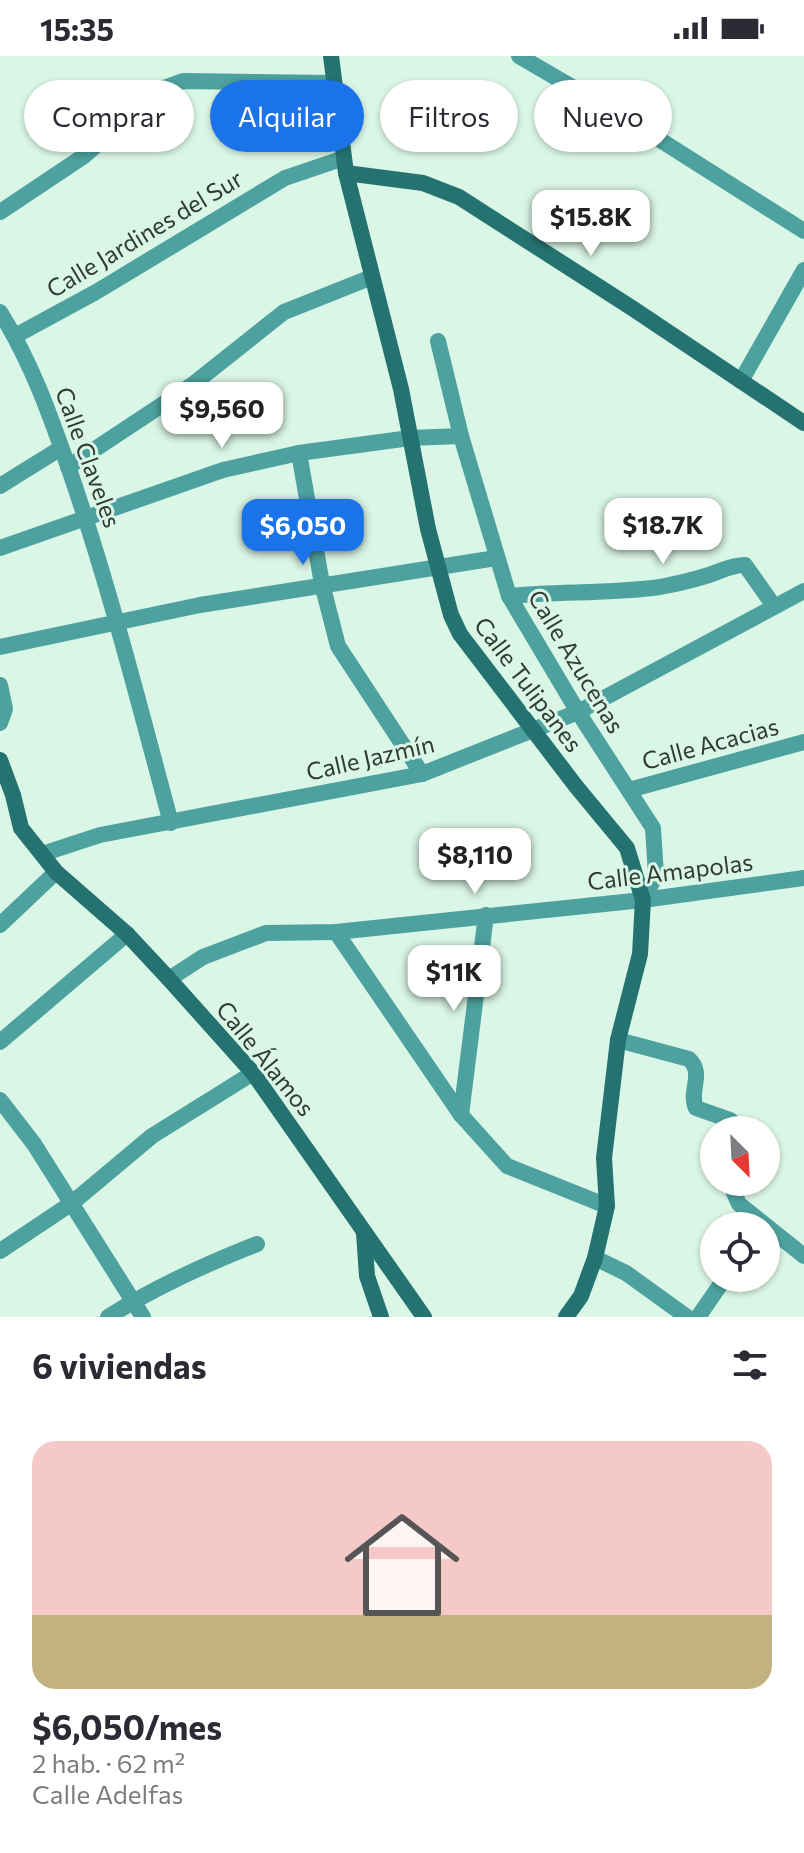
<!DOCTYPE html>
<html lang="es">
<meta charset="utf-8">
<style>
:root{--surface:#fff;--page:#f7f7f7;--text:#2b2b33;--muted:#7c7c81;--accent:#1a73e8}
body{margin:0;font-family:Commissioner,sans-serif;background:var(--page);color:var(--text);height:100vh;display:flex;flex-direction:column;font-size:30px;white-space:nowrap}
*{box-sizing:border-box;margin:0}
p{font-size:26px;color:var(--muted)}
.icon{flex:none;width:44px;height:44px;fill:none;stroke:currentColor;stroke-width:2;stroke-linecap:round;stroke-linejoin:round}
.map{position:relative;height:1261px;overflow:hidden}
.details{display:flex;flex-direction:column;background:var(--surface);flex:1}
.details>*{flex:none}
.hud{position:absolute;left:24px;top:24px;width:756px;height:72px;display:flex;gap:16px}
.needle{width:52px;rotate:156deg}
.buttons{position:absolute;left:700px;top:1060px;display:grid;gap:16px}
.buttons a{display:grid;place-items:center;width:80px;height:80px;border-radius:50%;background:var(--surface);box-shadow:0 2px 6px #0004;font-size:40px}
.price{position:absolute;translate:-50% -68px;padding:0 18px;border-radius:16px;background:#fff;color:#222;font-size:26px;line-height:52px;filter:drop-shadow(0 2px 4px #0008)}
.price::after{content:'';position:absolute;left:50%;top:48px;width:24px;height:18px;margin-left:-12px;background:inherit;clip-path:polygon(0 0,100% 0,50% 100%)}
.price.active{background:var(--accent);color:#fff}
ul{padding:0;list-style:none}
li{display:grid;align-content:center;gap:16px;height:424px;padding:0 32px}
li span{display:grid;place-items:center;height:248px;border-radius:24px;color:#555}
li>.icon{margin-inline-start:auto}
span .icon{width:144px;height:144px;fill:#fffc;stroke-width:1}
li b{font-size:34px}
h2{display:flex;justify-content:space-between;align-items:center;height:96px;padding:0 32px;font-size:34px}
.chip{padding:0 28px;border-radius:36px;background:var(--surface);box-shadow:0 2px 6px #0004;font-size:28px;line-height:72px}
.chip.active{background:var(--accent);color:#fff}
.status{display:flex;justify-content:space-between;align-items:center;height:56px;padding:0 40px;background:var(--surface);direction:ltr}
.status svg{height:22px;fill:currentColor}
.map>svg:first-child{display:block}
.lines{fill:none;stroke-linecap:round;stroke-linejoin:round}
.street{stroke:#4da19e;stroke-width:16}
.secondary{stroke:#257370;stroke-width:16}
.labels{text-anchor:middle;dominant-baseline:central;stroke-width:6;stroke-linejoin:round;paint-order:stroke}
.street-label{font-size:24px;fill:#303b35;stroke:#daf6e6}
</style>
<div class="status"><b>15:35</b><svg viewBox="0 0 49 12"><path d="M0 12V9h3v3zM5 12V6h3v6zM10 12V3h3v9zM15 12V0h3v12zM26 1h20v11H26zM47 4h2v5h-2z"/></svg></div>
<div class="map">
<svg width="804" height="1261" viewBox="0 0 804 1261">
<rect width="100%" height="100%" fill="#daf6e6"/>
<g class="lines">
<g class="street">
<path d="M519,0L627,63L804,175"/>
<path d="M0,156L84,100L161,33L183,25L334,27"/>
<path d="M0,256C31,305 50,359 69,413C109,529 139,648 171,767"/>
<path d="M15,280L96,236L285,122L344,102"/>
<path d="M438,285L461,380L509,540L578,656L653,772L656,819L643,844"/>
<path d="M741,325L804,214"/>
<path d="M299,397L322,528L338,590L422,718"/>
<path d="M68,411L192,329L284,256L372,221"/>
<path d="M0,430L61,392"/>
<path d="M0,492L223,414L299,397L410,382L461,380"/>
<path d="M509,540C559,535 610,538 660,531C676,528 693,524 709,519C721,515 731,509 745,509L774,550"/>
<path d="M0,591L200,549L496,502"/>
<path d="M0,629L5,653L0,667"/>
<path d="M629,734L804,686"/>
<path d="M42,798L100,779L422,718L578,656L804,535"/>
<path d="M0,869L56,816"/>
<path d="M336,876L461,1059L507,1110L607,1150"/>
<path d="M169,923L203,901L266,877L336,876L643,844L804,822"/>
<path d="M618,984L689,1003C705,1018 688,1035 696,1052L730,1064L736,1069L737,1074"/>
<path d="M0,986L127,878"/>
<path d="M0,1044L34,1088L143,1261"/>
<path d="M461,1059L486,859"/>
<path d="M729,1126L739,1148L804,1200"/>
<path d="M0,1195L72,1147L152,1080L253,1017"/>
<path d="M595,1202L626,1217L687,1261"/>
<path d="M108,1261C155,1231 206,1208 257,1188"/>
<path d="M698,1261L725,1222"/>
</g>
<g class="secondary">
<path d="M331,0L346,117L401,333L428,473L451,559L460,578L575,729L627,792L643,844L640,898L618,984L604,1102L607,1150L595,1202L581,1240L566,1261"/>
<path d="M346,117L423,127L459,141L632,252L804,367"/>
<path d="M0,704L13,739L21,772L56,816L127,878L169,923L253,1017L424,1261"/>
<path d="M364,1177L367,1220L381,1261"/>
</g>
</g>
<g class="labels">
<g class="street-label">
<text transform="translate(144 177) rotate(-31)">Calle Jardines del Sur</text>
<text transform="translate(89 401) rotate(70)">Calle Claveles</text>
<text transform="translate(577 605) rotate(59)">Calle Azucenas</text>
<text transform="translate(529 628) rotate(53)">Calle Tulipanes</text>
<text transform="translate(710 687) rotate(-15)">Calle Acacias</text>
<text transform="translate(370 701) rotate(-13)">Calle Jazmín</text>
<text transform="translate(670 815) rotate(-7)">Calle Amapolas</text>
<text transform="translate(266 1002) rotate(51)">Calle Álamos</text>
</g>
</g>
</svg>
<div class="buttons">
<a><svg class="needle" viewBox="-14 -14 28 28"><path d="M0-13l5 13h-10z" fill="#e53935"/><path d="M0 13l5-13h-10z" fill="#7c7c81"/></svg></a>
<a><svg class="icon" aria-label="locate" viewBox="0 0 24 24"><circle cx="12" cy="12" r="6"/><path d="M12 2v4M12 18v4M2 12h4M18 12h4"/></svg></a>
</div>
<b class="price" style="left:591px;top:202px">$15.8K</b>
<b class="price" style="left:222px;top:394px">$9,560</b>
<b class="price" style="left:663px;top:510px">$18.7K</b>
<b class="price active" style="left:303px;top:511px">$6,050</b>
<b class="price" style="left:475px;top:840px">$8,110</b>
<b class="price" style="left:454px;top:957px">$11K</b>
<div class="hud">
<a class="chip">Comprar</a>
<a class="chip active">Alquilar</a>
<a class="chip">Filtros</a>
<a class="chip">Nuevo</a>
</div>
</div>
<section class="details">
<h2>6 viviendas<svg class="icon" aria-label="filters" viewBox="0 0 24 24"><path d="M4 7h16M4 17h16"/><circle cx="9" cy="7" r="2"/><circle cx="15" cy="17" r="2"/></svg></h2>
<ul>
<li><span style="background:linear-gradient(#f6c9c9 70%,#c2b280 0)"><svg class="icon" aria-label="home" viewBox="0 0 24 24"><path d="M3 11l9-7 9 7M6 9v11h12V9"/></svg></span><div><b>$6,050/mes</b><p>2 hab. · 62 m²</p><p>Calle Adelfas</p></div></li>
</ul>
</section>
